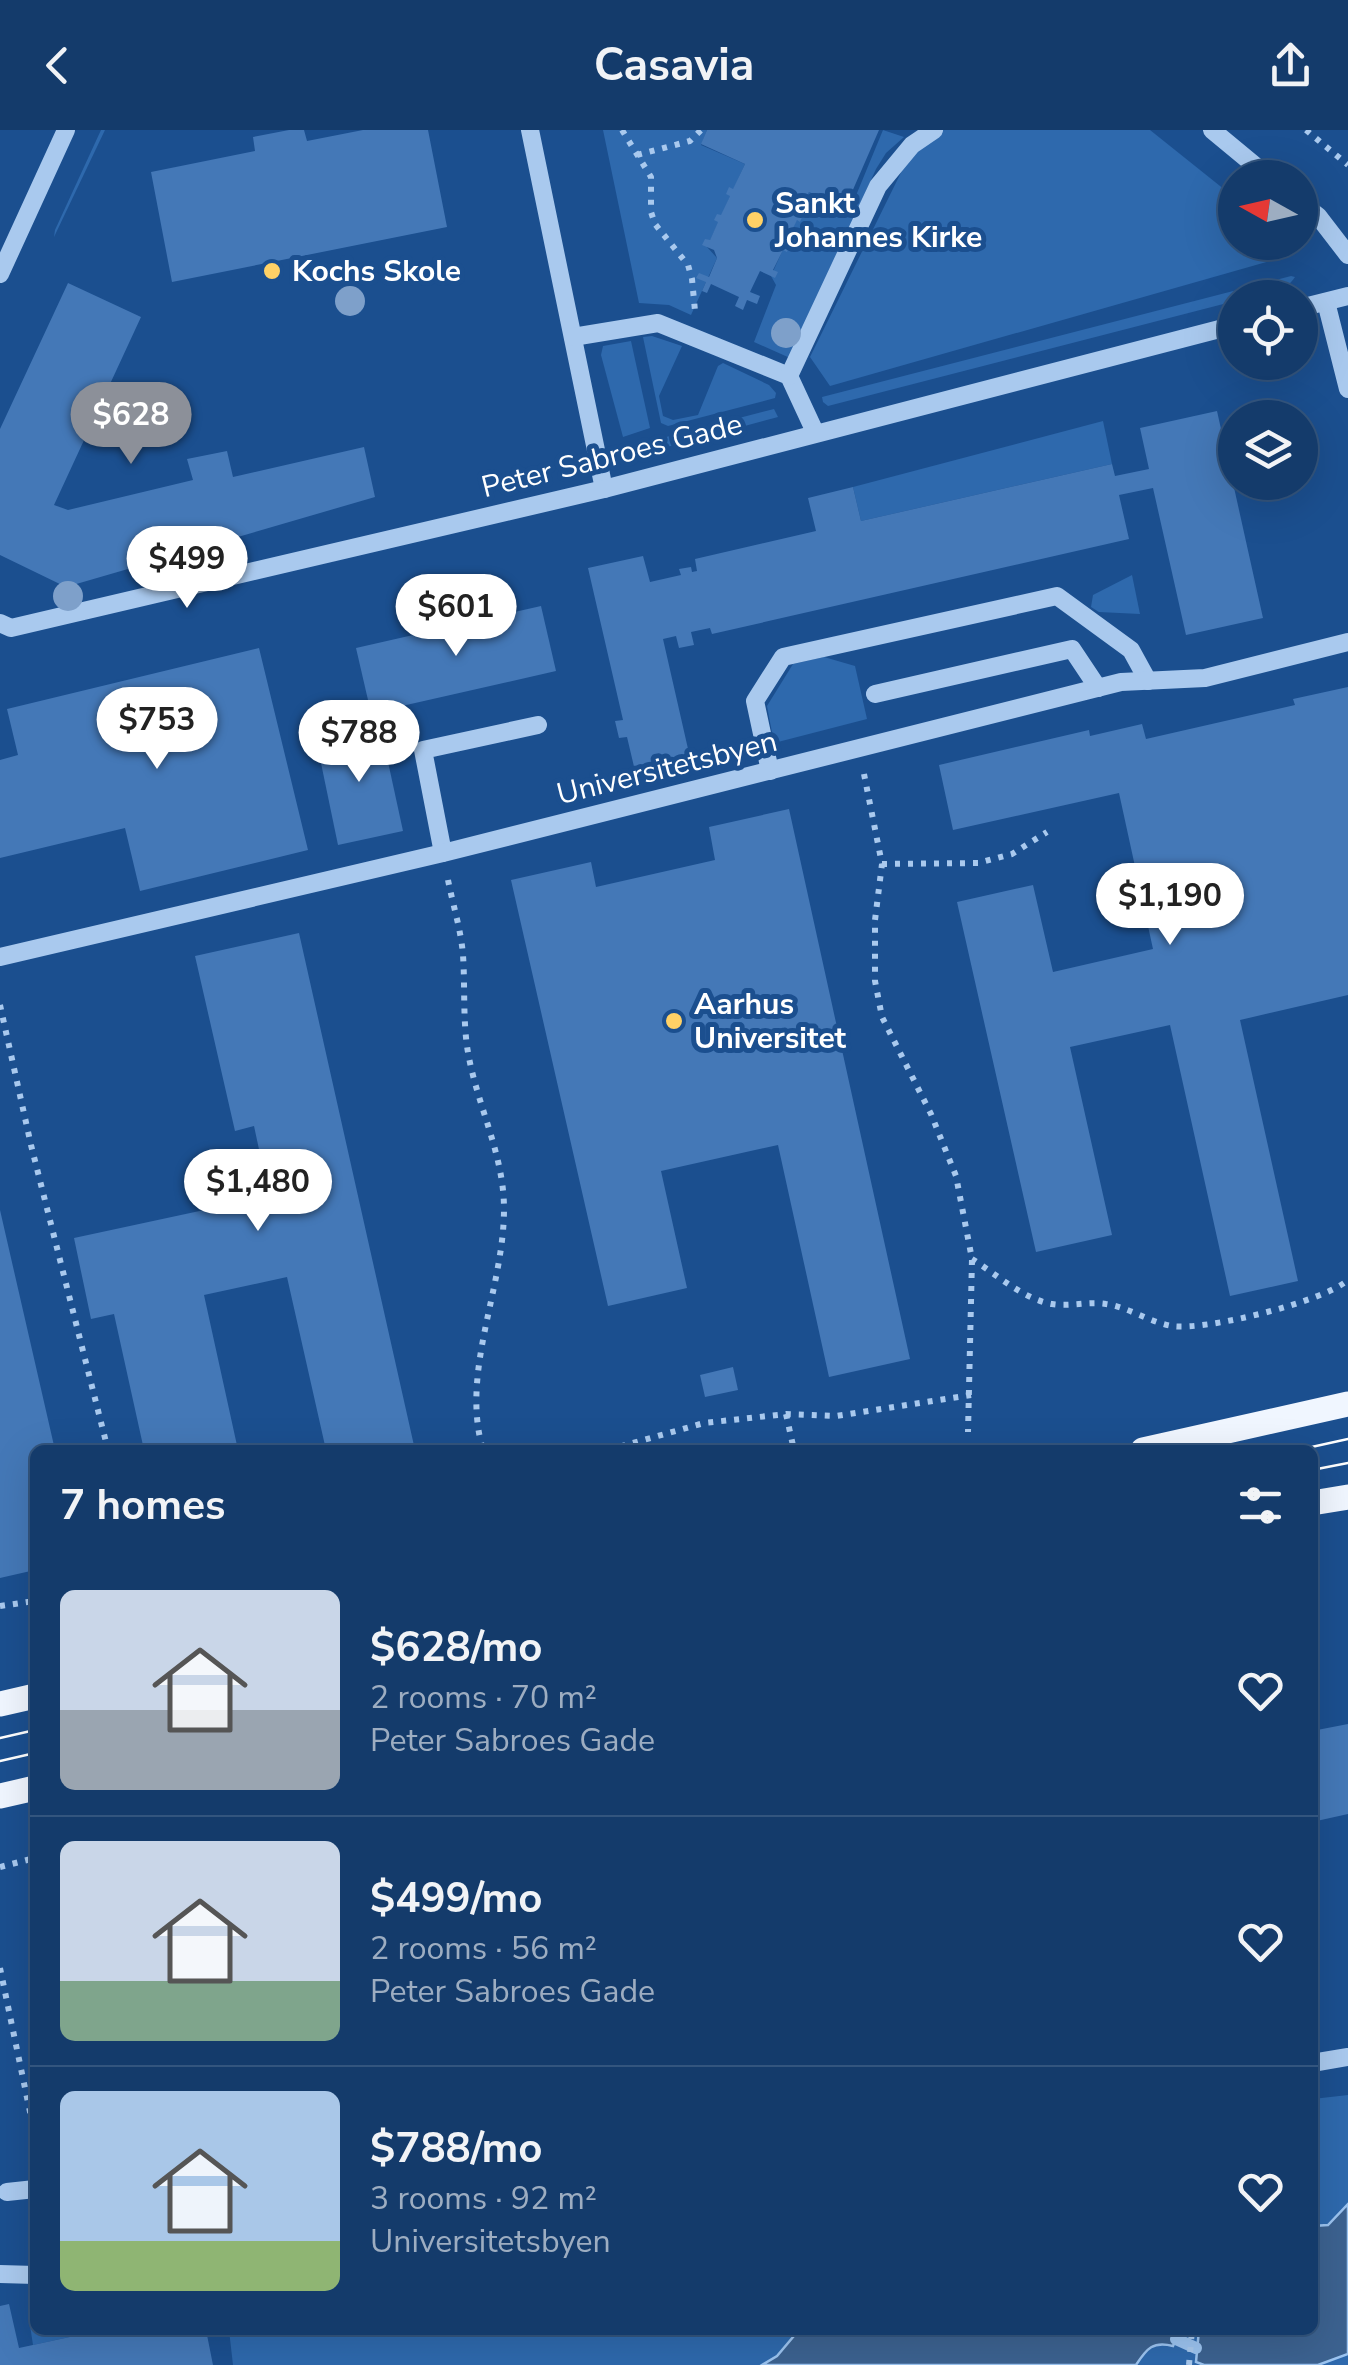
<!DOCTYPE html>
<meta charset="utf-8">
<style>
:root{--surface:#143b6b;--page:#1d4271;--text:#f1f3f6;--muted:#9dadc1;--line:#33557e;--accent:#8c9099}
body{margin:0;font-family:"Nunito Sans",sans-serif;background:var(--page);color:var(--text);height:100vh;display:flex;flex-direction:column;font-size:38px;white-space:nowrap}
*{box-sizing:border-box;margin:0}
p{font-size:32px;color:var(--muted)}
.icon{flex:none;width:55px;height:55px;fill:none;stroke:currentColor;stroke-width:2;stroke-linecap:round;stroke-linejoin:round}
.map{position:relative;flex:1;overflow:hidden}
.details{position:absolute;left:30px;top:1315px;width:1288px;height:890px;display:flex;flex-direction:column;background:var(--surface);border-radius:15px;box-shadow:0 10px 40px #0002,0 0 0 2px var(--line)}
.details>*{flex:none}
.needle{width:65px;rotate:278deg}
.controls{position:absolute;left:1218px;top:30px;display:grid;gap:20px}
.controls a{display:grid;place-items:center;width:100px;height:100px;border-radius:50%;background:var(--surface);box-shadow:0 10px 40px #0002,0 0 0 2px var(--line);font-size:50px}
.price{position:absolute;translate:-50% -85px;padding:0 22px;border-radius:35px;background:#fff;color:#222;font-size:32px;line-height:65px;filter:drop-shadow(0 2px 5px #0008)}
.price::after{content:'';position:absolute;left:50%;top:60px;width:30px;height:22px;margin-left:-15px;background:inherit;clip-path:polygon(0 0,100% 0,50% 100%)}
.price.current{background:var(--accent);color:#fff}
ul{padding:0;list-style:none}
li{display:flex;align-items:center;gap:30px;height:250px;padding:0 30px}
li+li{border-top:2px solid var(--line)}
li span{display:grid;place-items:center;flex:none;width:280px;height:200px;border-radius:15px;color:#555}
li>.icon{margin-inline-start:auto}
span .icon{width:120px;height:120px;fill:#fffc;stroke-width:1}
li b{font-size:42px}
h2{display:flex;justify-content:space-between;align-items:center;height:120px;padding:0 30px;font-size:42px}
header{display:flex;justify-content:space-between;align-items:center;height:130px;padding:0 30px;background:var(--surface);font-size:45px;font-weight:700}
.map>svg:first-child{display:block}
.green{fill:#2e69ad}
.water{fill:#3c6290;stroke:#9cc4f0;stroke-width:2.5}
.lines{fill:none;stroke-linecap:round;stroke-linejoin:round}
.stream{stroke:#9cc4f0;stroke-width:12}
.building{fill:#4478b7}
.path{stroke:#a9c9ee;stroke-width:6;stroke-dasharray:5 8;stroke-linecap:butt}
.minor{stroke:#a9c9ee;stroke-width:18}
.major{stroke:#f0f6ff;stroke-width:25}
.tram{stroke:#fff;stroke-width:2.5}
.tree{fill:#7ea0ca}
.poi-dot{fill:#ffd166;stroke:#1b4f8f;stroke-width:4}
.labels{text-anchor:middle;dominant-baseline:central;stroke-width:10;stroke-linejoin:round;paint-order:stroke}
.poi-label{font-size:30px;font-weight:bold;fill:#fff;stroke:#1b4f8f;text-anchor:start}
.street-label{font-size:30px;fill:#fff;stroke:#1b4f8f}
</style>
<header><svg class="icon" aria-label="back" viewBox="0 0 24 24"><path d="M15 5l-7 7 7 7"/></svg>Casavia<svg class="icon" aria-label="share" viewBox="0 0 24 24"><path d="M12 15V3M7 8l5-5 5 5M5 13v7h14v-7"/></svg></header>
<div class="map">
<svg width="1348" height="2235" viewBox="0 0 1348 2235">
<rect width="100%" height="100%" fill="#1b4f8f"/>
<g class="green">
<path d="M101,0H105L54,107L55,100Z"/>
<path d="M603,0H707L701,15L745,34L707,117L717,128L691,185L669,175L639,173Z"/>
<path d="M883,0L904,7L886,23L876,39L790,228L754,212L776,155L771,146L809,62L850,80Z"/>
<path d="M922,0H1150L1235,68V112L1270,113V131L830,256L810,227Z"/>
<path d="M1291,146L1295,147C1284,165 1255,168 1235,168V171L828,276L823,272L822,267Z"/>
<path d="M652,206L682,216L659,266L663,286L673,290L698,285L718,236L723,233L769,255L776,263L775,268L668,296L661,293L643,207Z"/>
<path d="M631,211L650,298L623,307L601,225L603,216Z"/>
<path d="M774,279L778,287L667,317L664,314L666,307Z"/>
<path d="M1103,291L1112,334L861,391L853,357Z"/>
<path d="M1132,445L1140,484L1099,482L1091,477L1093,465Z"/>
<path d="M824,527L855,536L867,589L774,613L767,576L793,534Z"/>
<path d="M1348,1965V2235H233L229,2200H1312L1313,1969Z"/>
<path d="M28,2182L35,2183V2200H102L33,2215Z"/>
</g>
<g class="water">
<path d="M1348,2074V2224L1318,2235H1204L1196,2232L1199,2200H1312L1313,2096L1328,2095Z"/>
<path d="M799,2200H1177L1179,2203L1173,2216C1153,2211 1147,2218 1136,2235H762L777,2226Z"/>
</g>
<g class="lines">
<path class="stream" d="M1176,2209L1196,2218"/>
</g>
<g class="building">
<path d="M289,0H304L307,11L363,0H428L447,97L172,152L151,42L255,21L253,7Z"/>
<path d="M707,0H879L845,78L809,62L799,84L803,85L800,92L797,90L786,113L790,115L787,122L783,120L773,140L778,142L775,148L760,141L750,162L760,166L757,174L747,170L743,180L735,176L739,167L711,154L707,163L702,161L706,152L696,148L699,143L709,147L717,128L714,120L702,115L705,109L710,110L718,92L714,90L717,84L721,85L730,66L726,64L729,57L733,59L745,34L701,14Z"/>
<path d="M68,153L141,187L54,375L68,380L193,350L187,329L227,321L233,347L364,317L375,367L66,457L0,425V299Z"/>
<path d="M1217,281L1263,488L1186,505L1153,358L1119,365L1129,409L712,504L710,498L691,502L694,515L679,518L676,506L663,509L691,632L636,645L627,607L619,608L615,591L623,590L588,438L643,426L650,452L681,445L679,439L691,437L692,442L697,441L695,429L816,401L808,368L853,357L861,391L1112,334L1115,346L1149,339L1140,298Z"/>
<path d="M541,476L556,541L371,583L356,518Z"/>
<path d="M259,518L308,720L140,761L125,698L0,728V630L18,625L7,579Z"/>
<path d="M1348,557V865L1240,890L1298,1151L1230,1166L1170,895L1070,917L1112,1105L1036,1122L957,772L1033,755L1053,842L1153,819L1119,663L953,700L939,635L1089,600L1090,606L1142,594L1146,609L1295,575L1293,569Z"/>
<path d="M380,595L403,701L338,715L316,609Z"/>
<path d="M789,679L910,1229L829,1247L778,1015L661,1041L687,1158L608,1176L511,750L591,732L596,757L715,730L709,697Z"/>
<path d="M299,803L415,1320H326L287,1147L204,1165L238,1320H144L114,1184L91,1189L74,1108L232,1074V1070L250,1065L252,1070L269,1066L254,996L235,1001L195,826Z"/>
<path d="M0,1080L55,1320H35V1440L0,1448Z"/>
<path d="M733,1237L738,1260L705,1267L700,1245Z"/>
<path d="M1348,1594V1684L1312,1692V1601Z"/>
<path d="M9,2174L19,2218L102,2200H206L213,2235H0V2176Z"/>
</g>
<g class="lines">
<g class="path">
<path d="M622,0L651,47V82L655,94L688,135L692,149L695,181"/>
<path d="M1306,0L1348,35"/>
<path d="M637,25L690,11L701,0"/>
<path d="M864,644L882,734L875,790V851L882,887L931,984L956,1046L972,1129L968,1302"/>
<path d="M882,734L978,733L1012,724L1047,702"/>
<path d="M448,750C453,775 461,800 463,825C465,855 463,887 467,916C475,972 504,1022 504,1079C504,1159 460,1242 483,1320"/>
<path d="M0,875L31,1015L108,1320"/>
<path d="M972,1129C996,1144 1023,1169 1052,1174C1070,1177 1089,1171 1106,1174C1128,1177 1149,1192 1172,1196C1205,1201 1323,1172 1348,1150"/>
<path d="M786,1284L794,1320"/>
<path d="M608,1320L704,1293L786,1284L836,1286L971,1265"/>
<path d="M0,1476L35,1471"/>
<path d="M0,1737L35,1728"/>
<path d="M0,1838L35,2006"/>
<path d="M1189,2235L1192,2200"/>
</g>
<g class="minor">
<path d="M530,0L604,359"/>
<path d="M1212,0L1270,48"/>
<path d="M1300,72L1318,86L1348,125"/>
<path d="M0,144L66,0"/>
<path d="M1326,172L1348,259"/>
<path d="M1300,178L1348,166"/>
<path d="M573,207L658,193L789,246L815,302"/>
<path d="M789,246L878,56L912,15L934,0"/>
<path d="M0,493L11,498L604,359L1235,195"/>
<path d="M875,564L1072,519L1098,558"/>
<path d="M770,641L755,571L783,527L1057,466L1131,520L1148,551"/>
<path d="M443,723L423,620L538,595"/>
<path d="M0,827L443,723L1121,552L1205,548L1348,512"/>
<path d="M1312,1933L1348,1927"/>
<path d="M7,2062L35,2059"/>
<path d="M0,2144L35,2145"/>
</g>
<g class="major">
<path d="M1143,1320L1348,1274"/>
<path d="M1312,1373L1348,1367"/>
<path d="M0,1574L35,1566"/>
<path d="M0,1666L35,1658"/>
</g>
<g class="tram">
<path d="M1298,1320L1348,1309"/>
<path d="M1312,1340L1348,1333"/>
<path d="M0,1608L35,1600"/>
<path d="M0,1631L35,1623"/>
</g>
</g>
<g class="tree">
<circle cx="350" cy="171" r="15"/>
<circle cx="786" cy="203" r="15"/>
<circle cx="163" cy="441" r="15"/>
<circle cx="68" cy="466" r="15"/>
</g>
<g class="poi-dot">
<circle cx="755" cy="90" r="10"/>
<circle cx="272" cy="141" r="10"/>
<circle cx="674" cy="891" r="10"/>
</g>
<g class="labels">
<g class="poi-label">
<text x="775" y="73">Sankt<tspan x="775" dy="34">Johannes Kirke</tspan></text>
<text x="292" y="141">Kochs Skole</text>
<text x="694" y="874">Aarhus<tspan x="694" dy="34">Universitet</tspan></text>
</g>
<g class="street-label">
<text transform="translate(612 326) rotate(-14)">Peter Sabroes Gade</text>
<text transform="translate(667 638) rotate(-14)">Universitetsbyen</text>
</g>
</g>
</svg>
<div class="controls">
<a><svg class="needle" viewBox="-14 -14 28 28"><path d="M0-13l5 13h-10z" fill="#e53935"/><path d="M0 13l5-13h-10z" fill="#9dadc1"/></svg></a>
<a><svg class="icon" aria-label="locate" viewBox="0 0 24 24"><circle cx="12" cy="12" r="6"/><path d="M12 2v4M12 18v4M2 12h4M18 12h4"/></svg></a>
<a><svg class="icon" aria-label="layers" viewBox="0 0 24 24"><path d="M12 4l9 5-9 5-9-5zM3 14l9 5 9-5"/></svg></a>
</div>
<b class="price current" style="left:131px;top:337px">$628</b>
<b class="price" style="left:187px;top:481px">$499</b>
<b class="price" style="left:456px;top:529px">$601</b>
<b class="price" style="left:157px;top:642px">$753</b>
<b class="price" style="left:359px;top:655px">$788</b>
<b class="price" style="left:1170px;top:818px">$1,190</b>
<b class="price" style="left:258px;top:1104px">$1,480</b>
<section class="details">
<h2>7 homes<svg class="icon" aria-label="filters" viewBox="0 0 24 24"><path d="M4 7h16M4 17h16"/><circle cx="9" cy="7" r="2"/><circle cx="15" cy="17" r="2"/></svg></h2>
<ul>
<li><span style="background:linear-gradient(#c9d6e8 60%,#9aa5b1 0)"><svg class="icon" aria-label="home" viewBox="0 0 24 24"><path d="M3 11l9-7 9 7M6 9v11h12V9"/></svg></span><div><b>$628/mo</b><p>2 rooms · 70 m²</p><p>Peter Sabroes Gade</p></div><svg class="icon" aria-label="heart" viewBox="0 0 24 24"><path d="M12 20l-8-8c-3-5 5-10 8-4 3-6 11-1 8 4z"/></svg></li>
<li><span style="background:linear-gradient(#c9d6e8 70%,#7fa58c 0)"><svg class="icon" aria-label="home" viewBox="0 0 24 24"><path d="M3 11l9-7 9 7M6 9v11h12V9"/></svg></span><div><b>$499/mo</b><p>2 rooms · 56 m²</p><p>Peter Sabroes Gade</p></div><svg class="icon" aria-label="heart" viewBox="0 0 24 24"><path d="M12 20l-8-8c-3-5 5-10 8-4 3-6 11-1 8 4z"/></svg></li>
<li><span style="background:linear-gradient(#a9c7e8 75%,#8fb573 0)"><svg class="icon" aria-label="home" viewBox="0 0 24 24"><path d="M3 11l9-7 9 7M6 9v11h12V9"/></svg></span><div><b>$788/mo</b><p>3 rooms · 92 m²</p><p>Universitetsbyen</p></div><svg class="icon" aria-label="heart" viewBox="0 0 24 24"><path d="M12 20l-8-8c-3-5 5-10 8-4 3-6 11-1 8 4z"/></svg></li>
</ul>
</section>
</div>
